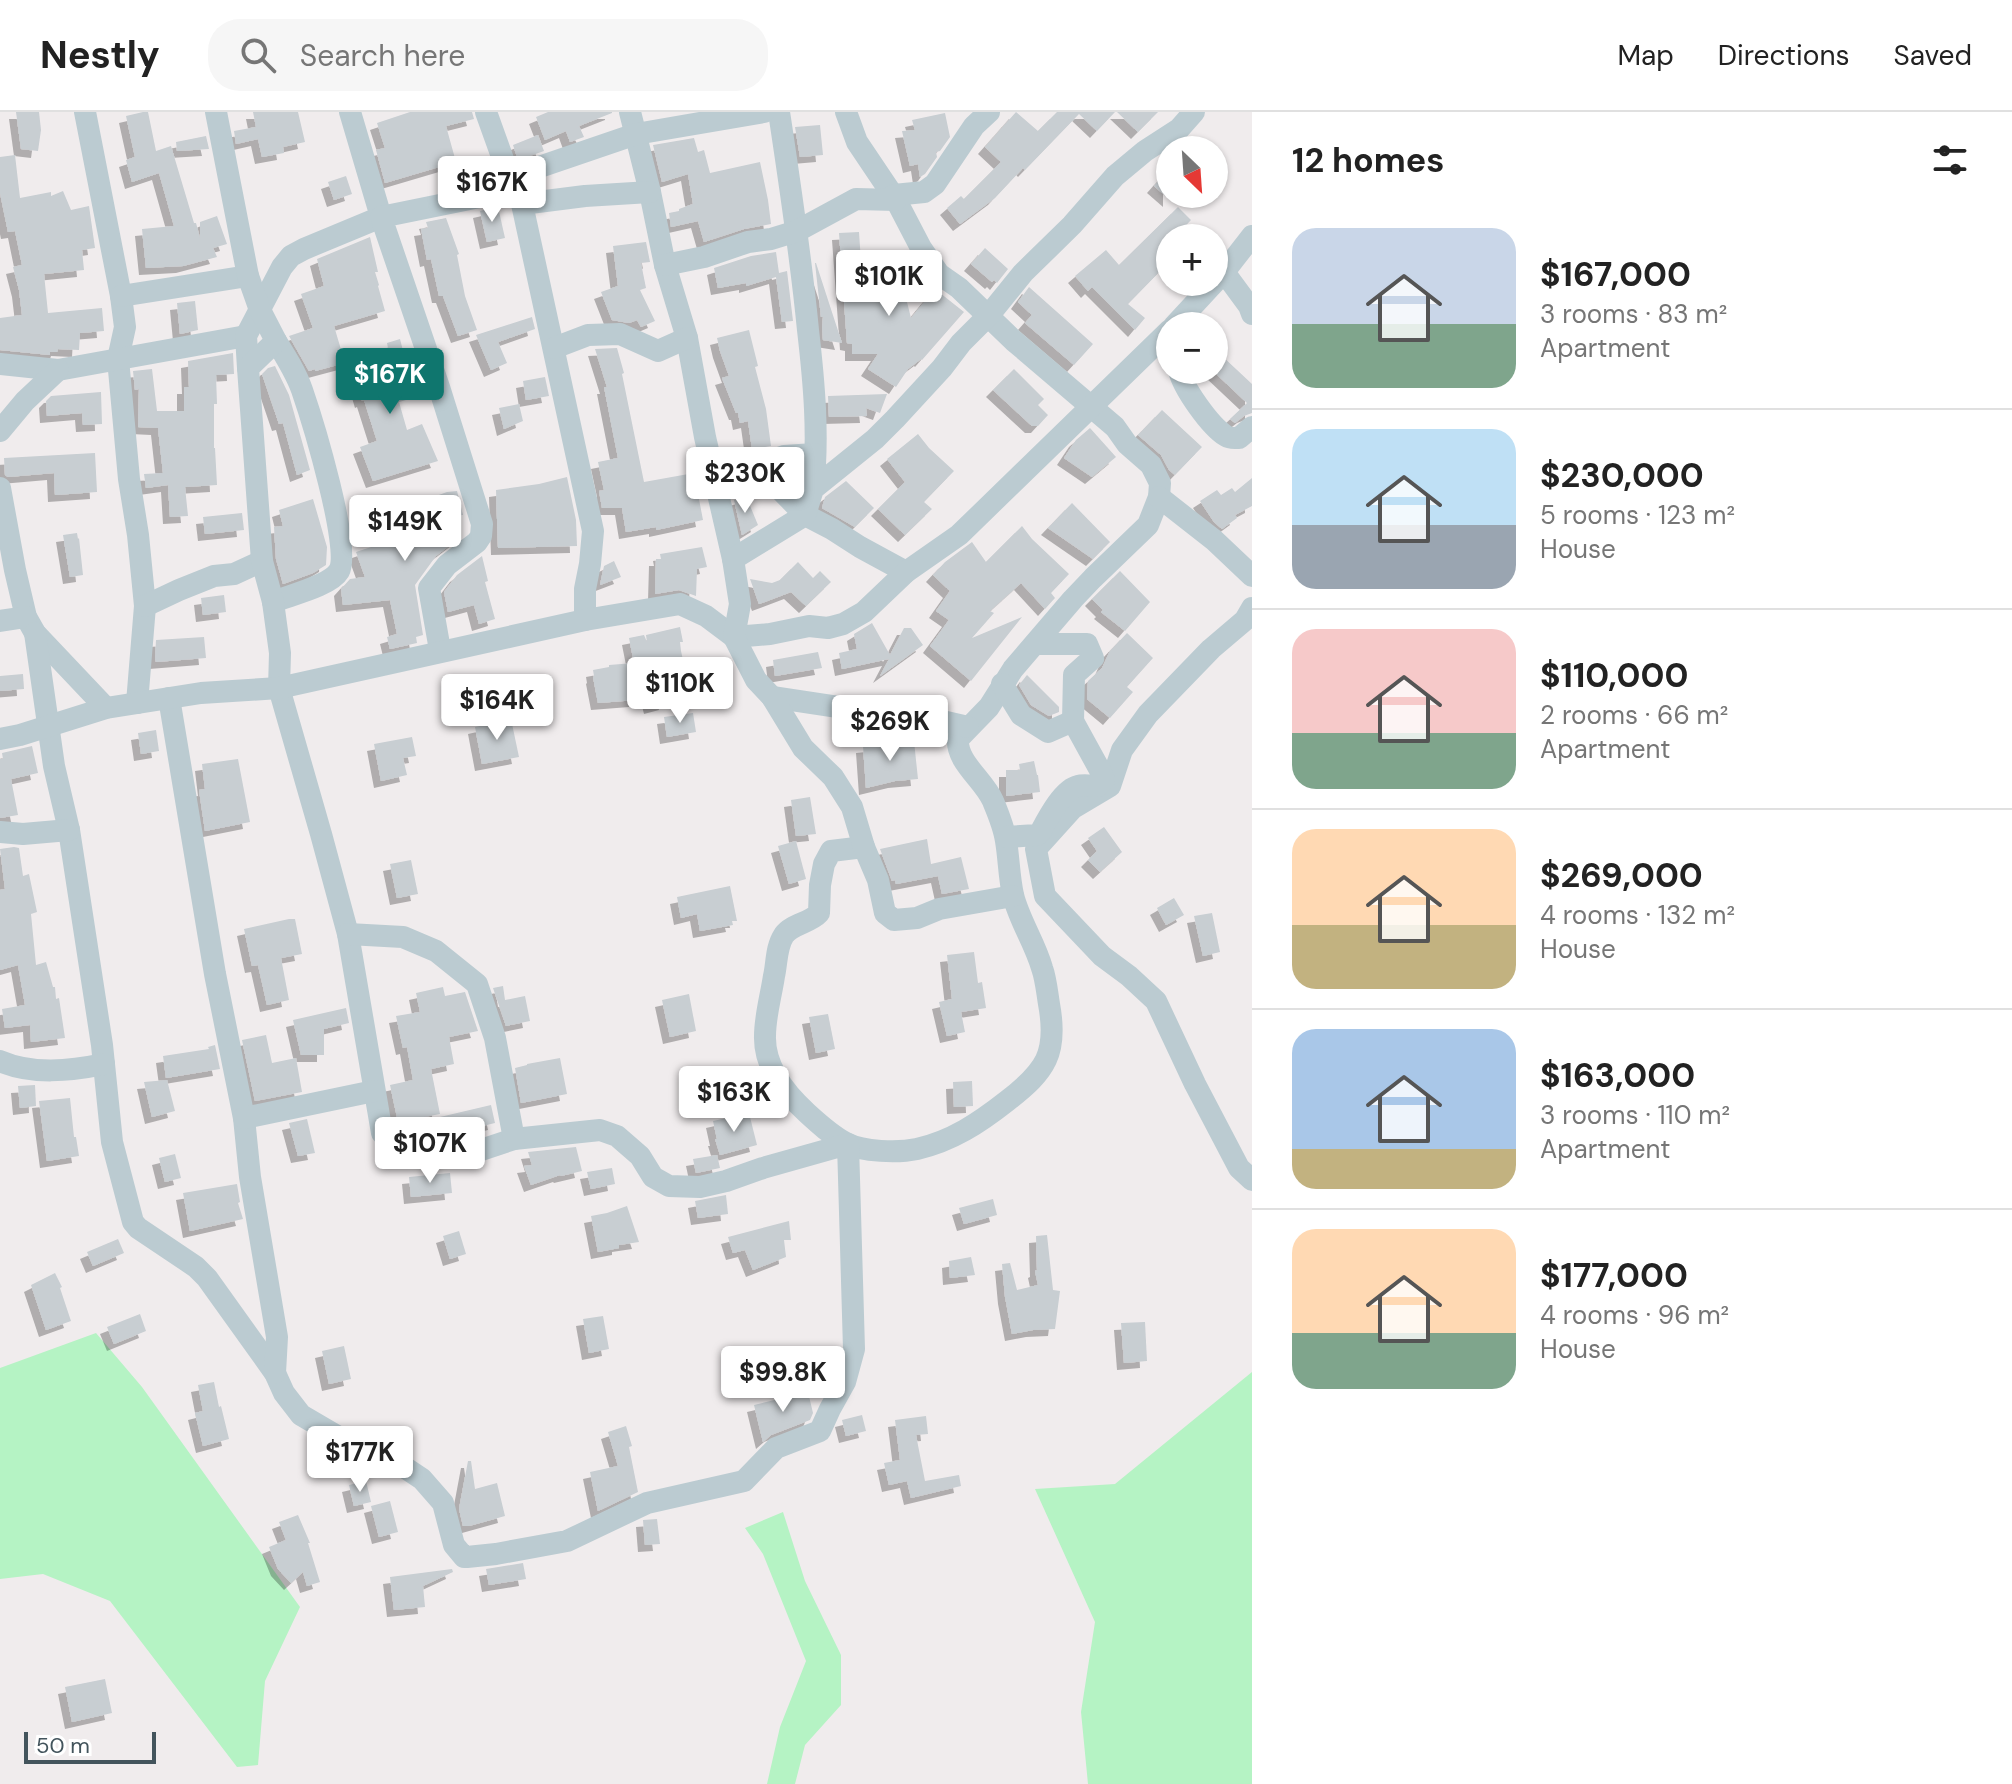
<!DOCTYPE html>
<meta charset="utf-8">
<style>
:root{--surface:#fff;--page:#f6f6f6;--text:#222;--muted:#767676;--line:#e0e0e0;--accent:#0f766e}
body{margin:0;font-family:"DM Sans",sans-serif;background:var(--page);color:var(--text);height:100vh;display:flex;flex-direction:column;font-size:30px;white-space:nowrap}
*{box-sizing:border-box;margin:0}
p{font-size:26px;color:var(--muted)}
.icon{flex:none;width:44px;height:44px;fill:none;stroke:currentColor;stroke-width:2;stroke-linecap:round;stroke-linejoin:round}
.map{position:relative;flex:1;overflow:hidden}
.sheet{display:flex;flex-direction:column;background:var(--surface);width:760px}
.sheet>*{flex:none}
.needle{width:52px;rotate:155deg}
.controls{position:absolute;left:1156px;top:24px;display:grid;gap:16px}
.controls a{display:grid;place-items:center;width:72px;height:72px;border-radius:50%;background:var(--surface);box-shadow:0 2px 6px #0004;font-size:40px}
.scale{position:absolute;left:24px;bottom:20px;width:132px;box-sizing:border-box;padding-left:8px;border:4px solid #43545c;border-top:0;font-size:22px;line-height:28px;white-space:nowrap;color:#43545c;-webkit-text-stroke:6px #fff;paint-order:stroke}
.price{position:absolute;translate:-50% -68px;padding:0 18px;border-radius:8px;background:#fff;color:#222;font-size:26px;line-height:52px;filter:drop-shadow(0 2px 4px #0008)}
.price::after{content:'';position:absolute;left:50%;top:48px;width:24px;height:18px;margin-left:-12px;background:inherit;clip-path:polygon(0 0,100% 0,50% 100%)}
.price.on{background:var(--accent);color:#fff}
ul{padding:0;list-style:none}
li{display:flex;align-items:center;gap:24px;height:200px;padding:0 40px}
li+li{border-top:2px solid var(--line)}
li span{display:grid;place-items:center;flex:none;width:224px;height:160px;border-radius:24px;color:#555}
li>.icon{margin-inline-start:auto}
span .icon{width:96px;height:96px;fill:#fffc;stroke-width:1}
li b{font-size:34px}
h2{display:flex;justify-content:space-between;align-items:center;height:96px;padding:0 40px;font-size:34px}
header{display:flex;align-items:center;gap:48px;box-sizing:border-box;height:112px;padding:0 40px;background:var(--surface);border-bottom:2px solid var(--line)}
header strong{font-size:38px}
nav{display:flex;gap:44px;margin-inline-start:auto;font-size:28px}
.search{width:560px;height:72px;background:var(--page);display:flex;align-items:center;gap:20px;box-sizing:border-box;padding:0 28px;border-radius:32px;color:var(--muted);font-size:30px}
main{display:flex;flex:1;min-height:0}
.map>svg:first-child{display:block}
.green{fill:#b5f3c4}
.building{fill:#c8ced2;filter:url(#shadow)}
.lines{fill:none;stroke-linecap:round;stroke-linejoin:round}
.minor{stroke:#bbcbd1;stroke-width:22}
</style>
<header>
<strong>Nestly</strong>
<div class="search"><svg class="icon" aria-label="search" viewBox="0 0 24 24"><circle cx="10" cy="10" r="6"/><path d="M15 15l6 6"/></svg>Search here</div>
<nav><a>Map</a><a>Directions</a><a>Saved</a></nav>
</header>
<main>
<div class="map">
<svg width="1252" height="1672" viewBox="0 0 1252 1672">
<defs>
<filter id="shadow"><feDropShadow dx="-7" dy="7" stdDeviation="0" flood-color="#0004"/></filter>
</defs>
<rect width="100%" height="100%" fill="#f0eced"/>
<g class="green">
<path d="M96,1221L142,1275L300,1495L265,1569L258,1653L237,1655L110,1489L43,1462L0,1467V1256Z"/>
<path d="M1252,1260V1672H1088L1081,1600L1095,1510L1035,1377L1115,1372Z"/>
<path d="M783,1400L805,1469L841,1543V1593L805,1633L795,1672H767L780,1615L806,1549L763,1442L745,1416Z"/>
</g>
<g class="building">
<path d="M16,0H39L41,18L38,39L21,37Z"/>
<path d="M143,0H148L156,39L171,34L194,111H196L200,126V110L217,104L227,132L213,136L217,145L183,154L146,156L142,117L174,114L159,61L132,70L126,48L135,45L126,4Z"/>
<path d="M253,0H298L305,30L283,35L284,41L262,45L258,27L236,32L234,19L256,15Z"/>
<path d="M410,0H472L474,7L446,14L456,50L385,71L376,38L385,36L377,11Z"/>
<path d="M548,0H612V1L579,14L584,25L570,30L566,19L545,28L536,5Z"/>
<path d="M1016,0L1038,19L1057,0H1115L1097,19L1079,2L1025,58L1023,56L995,86L960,112L947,96L961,84L964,87L1001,50L985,35Z"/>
<path d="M1117,0H1158L1138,20Z"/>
<path d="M945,1L950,25L940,39L936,40L937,45L925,62L920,65L918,52L910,54L902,19L915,18L912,8Z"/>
<path d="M820,13L823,43L800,45L795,15Z"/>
<path d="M538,23L544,39L518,48L513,33Z"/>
<path d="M206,24L209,37L177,39L176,30Z"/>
<path d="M694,26L698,40L704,38L710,61L760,50L768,88L771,112L744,117L704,130L698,109L671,115L669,101L679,99V97L693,92L688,62L662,70L653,33Z"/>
<path d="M15,43L20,86L51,80V84L63,79L71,98L89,94L95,136L82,138L84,158L44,162L48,201L102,196L104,219L80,221L79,238L58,237L57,240H50V243L0,238V206L22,203L19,178L13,155L22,153L15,119L8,120L0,81V45Z"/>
<path d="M1170,56V88L1154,74Z"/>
<path d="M346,64L352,82L334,88L328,70Z"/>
<path d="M498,95L505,126L487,130L480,99Z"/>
<path d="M1178,95L1191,108L1174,126H1170V149L1128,192L1145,206L1135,218L1092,175L1088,179L1075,164L1106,138L1119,153Z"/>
<path d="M446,106L459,142L457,143L465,184L477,218L458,224L443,184H439L431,147L427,148L421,117L428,116L426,110Z"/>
<path d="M859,120L862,164L888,162L891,189L906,186L911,206L935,177L964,200L922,248L921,247L908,257L896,275L868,257L878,242H852V232L847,231L839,121Z"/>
<path d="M370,125L378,160H375L379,173L378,174L385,199L334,214L345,251L315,259V257L309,259L289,224L313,216L301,182L324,174L317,147Z"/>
<path d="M646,130L650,150L641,151L646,176L640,178L655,209L641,215L637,208L629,211L612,208L601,180L618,174L613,134Z"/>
<path d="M985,136L1008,157L997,171L994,168L992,170L971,152Z"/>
<path d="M776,140L779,161L787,159L793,209L782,210L776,165L746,174V171L718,176L714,156L751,144Z"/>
<path d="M815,151H816L842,231L823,228L822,215L823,205H821Z"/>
<path d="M1029,175L1093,232L1074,253L1025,211L1032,203L1018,190Z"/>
<path d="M195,189L198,218L180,222L177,191Z"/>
<path d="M532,205L535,217L498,230L507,251L491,258L476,223Z"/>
<path d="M749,218L758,254L755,255L766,297L771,334L752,337L748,309L740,311L738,301H736L722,266L729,264L720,239L717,226Z"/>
<path d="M400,227L412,274L404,277L406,288L399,290L407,318L422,312L438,349L373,369L360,335L377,329L364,288L362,289L351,252L389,241L387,231Z"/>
<path d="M617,236L624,261L622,262L644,370L694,361L703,408L656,418V415L626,420L622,396H602L599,379L604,378L598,350L618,346L604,275H607L595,237Z"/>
<path d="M233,241L234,262L216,263L217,292H214V336H215L217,373L185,375L188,404L170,405L168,373L146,376L144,362L163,361L158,316L138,315L139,277L135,278L133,259L152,257L157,299H184V275H189L188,249Z"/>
<path d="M1221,243L1252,272V301L1244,304L1235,311L1230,307L1247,291L1212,258H1214V250Z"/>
<path d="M275,254L289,283L310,358L297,363L283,311L279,312L262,262L268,256Z"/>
<path d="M1014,257L1044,287L1038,293L1048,303L1038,314H1032L993,278Z"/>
<path d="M545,265L549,284L526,288L523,269Z"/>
<path d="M101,280L102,312L83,313L82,301L47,304L46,289L51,284Z"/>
<path d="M887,282L880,301L866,296L867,304L829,305L828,284Z"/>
<path d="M519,292L523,309L504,317L499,296Z"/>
<path d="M1162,298L1202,335L1175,363L1169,358L1161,343L1138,323Z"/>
<path d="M1090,316L1116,345L1092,365L1064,346L1076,328Z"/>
<path d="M918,322L929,336L954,359L924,390L932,397L905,423L878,397L905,370L887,347Z"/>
<path d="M95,341L97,380L55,383L54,361L8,365L5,363L4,346Z"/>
<path d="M567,365L576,408L577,434L498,436L496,378L539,372Z"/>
<path d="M1252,366V394L1235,403L1237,406L1222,417L1214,410L1200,389L1217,378L1221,383L1232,376L1235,380Z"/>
<path d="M846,369L874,396L855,415L822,396L825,385Z"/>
<path d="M457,379L463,403L451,404L459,426L436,444L415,473L423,523L416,525L417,531L390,537L387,525L397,522L390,488L343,493L341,477L350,467L365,465L356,440L389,429L384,409L408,401L406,395L447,380Z"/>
<path d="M746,384L758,413L742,423L734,388Z"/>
<path d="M313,387L327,435L326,453L313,461L283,472L276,447L274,415L283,414L279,398Z"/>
<path d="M1072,391L1110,430L1093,447L1048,416Z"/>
<path d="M242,401L244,418L205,422L203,405Z"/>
<path d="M1022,414L1032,427L1069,462L1051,481L1055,486L1045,497L1021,471L990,499L994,501L972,526L1022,505L971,569L930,534L949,508L936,499L950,479L933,463L945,450L972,430L986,450Z"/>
<path d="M77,421L78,427L79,426L83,463L70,465L63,423Z"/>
<path d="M702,435L707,455L697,457L696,484L679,478L655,482L656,447H661L660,442Z"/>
<path d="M482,444L488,469L485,470L495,507L479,512L474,493L448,500L444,480L457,463Z"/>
<path d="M614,449L621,465L600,473L604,454Z"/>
<path d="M798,450L813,466L820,459L831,470L806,494L791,480L759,492L750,467L772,471L780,468Z"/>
<path d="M1120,459L1150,490L1125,519L1101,500L1103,498L1092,487Z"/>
<path d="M224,483L226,500L203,503L201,486Z"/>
<path d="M872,511L890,543L904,516H911L923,533L880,564L889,547L842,557L839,541L857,537L854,522Z"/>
<path d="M680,515L683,530H680L681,539L685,557L659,562L666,591L651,595L649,587L598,591L593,565L594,564L593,558L609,555V553L634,551L629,526L644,523L647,530L646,523Z"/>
<path d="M1127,521L1153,546L1127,575L1133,580L1110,606L1087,587L1088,569L1102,556L1110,539Z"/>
<path d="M204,525L206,546L156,550L155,547L156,528Z"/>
<path d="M818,540L822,556L775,564L773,548Z"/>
<path d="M23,562L24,577L0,579V564Z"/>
<path d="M1027,563L1059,595V600L1049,604L1031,593L1019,573Z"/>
<path d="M693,601L696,620L667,625L664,605Z"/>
<path d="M511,607L519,645L482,652L475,615Z"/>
<path d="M156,618L159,639L141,642L138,621Z"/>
<path d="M412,625L416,644L403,646L407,663L381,669L374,632Z"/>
<path d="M914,629L918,667L895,669L866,676L863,634Z"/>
<path d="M32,634L38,661L11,667L18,703L0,706V647H3L2,641Z"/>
<path d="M238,647L250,710L205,719L199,678L205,677L202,652Z"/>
<path d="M1034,649L1037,663H1038L1040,680L1006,684V658H1020L1019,652Z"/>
<path d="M810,685L816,722L796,724L791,688Z"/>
<path d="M1104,715L1122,740L1100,760L1088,748L1097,739L1088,726Z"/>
<path d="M927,727L931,752L961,745L969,777L942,782L938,764L896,772L895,768L892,769L880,737Z"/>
<path d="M796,729L806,767L789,772L778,734Z"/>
<path d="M14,735L19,736L23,764L29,762L37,800L31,802L36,853L46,850L53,875H55L56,887L59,886L65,926L31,930L30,913L5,916L2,897L25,893L18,853L0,858V778L5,777L0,737Z"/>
<path d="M411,748L418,782L397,786L390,752Z"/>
<path d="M730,774L737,809H732L733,813L700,819L697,802L681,806L677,785Z"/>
<path d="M1174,786L1184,803L1166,813L1157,796Z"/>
<path d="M1212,801L1220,840L1203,844L1194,804Z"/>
<path d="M289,807H295L302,842L281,846L289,888L267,893L258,853L252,854L244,817Z"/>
<path d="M974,840L978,871L982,870L986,896L961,900L965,920L947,924L939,890L952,887L947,843Z"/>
<path d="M503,874L505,888L525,884L530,909L506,914L493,876Z"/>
<path d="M443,875L445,884L465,880L478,919L449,925L454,952L431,957L440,1002L398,1010L390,973L413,968L407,935L403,936L396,904L420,900L416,881Z"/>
<path d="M689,882L696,919L670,925L662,888Z"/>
<path d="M346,896L349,911L324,917V943H301L293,908Z"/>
<path d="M828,902L835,937L816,941L809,905Z"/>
<path d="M266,923L272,951L296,946L302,980L255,989L242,928Z"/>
<path d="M215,933L220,957L166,966L163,944L209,937L208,935Z"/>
<path d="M560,946L567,982L521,991L515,956L527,953V952Z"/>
<path d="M167,968L175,999L152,1005L144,970Z"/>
<path d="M972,969L973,994L954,995L953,970Z"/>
<path d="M35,973L36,994L20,996L18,974Z"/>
<path d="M70,986L74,1025H76L79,1044L47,1049L39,989Z"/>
<path d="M491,993L495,1011L462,1019L464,1029L455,1032H447L440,1005Z"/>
<path d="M749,1001L757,1033L720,1043L715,1027H717L713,1009Z"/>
<path d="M307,1007L315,1041L298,1044L289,1011Z"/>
<path d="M576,1035L582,1059L561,1064L560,1063L531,1073L524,1054L532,1053L528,1040Z"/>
<path d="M175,1042L181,1066L165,1070L159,1046Z"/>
<path d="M717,1043L720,1056L696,1061L693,1047Z"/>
<path d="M612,1056L615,1072L591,1077L587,1060Z"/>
<path d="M450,1061L452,1081L411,1085L409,1065Z"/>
<path d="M237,1072L240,1090L238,1091L243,1107L190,1119L183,1081Z"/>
<path d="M726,1083L728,1102L698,1106L695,1089Z"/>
<path d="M993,1087L997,1103L964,1112L959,1096Z"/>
<path d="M627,1094L639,1130L619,1133V1136L598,1140L591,1104L607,1101Z"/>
<path d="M789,1109L791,1128H784L786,1145L753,1158L745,1138L733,1141L728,1125Z"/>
<path d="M459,1119L466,1142L450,1147L443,1124Z"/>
<path d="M1047,1123L1053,1178L1060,1179L1055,1217L1033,1218L1012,1222L1005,1185L1002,1152L1010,1151L1017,1178L1038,1173L1035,1159L1037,1158L1036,1124Z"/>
<path d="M118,1127L124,1141L93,1154L87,1140Z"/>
<path d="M971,1145L975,1163L950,1166L949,1149Z"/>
<path d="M55,1161L62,1175L60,1176L71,1209L46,1218L31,1173Z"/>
<path d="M140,1202L146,1219L114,1232L107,1215Z"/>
<path d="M603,1204L609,1237L589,1241L583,1207Z"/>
<path d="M1145,1210L1147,1249L1124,1251L1121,1211Z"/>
<path d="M344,1234L351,1267L329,1272L322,1239Z"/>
<path d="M214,1270L219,1295L221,1294L229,1327L203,1334L195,1301L203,1299L198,1273Z"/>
<path d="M808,1280L813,1301L810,1308L771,1323L763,1330L754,1293Z"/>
<path d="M862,1303L866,1319L846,1324L842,1308Z"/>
<path d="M926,1304L928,1322L916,1323L925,1369L959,1363L961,1374L911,1386L907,1369L889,1373L884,1351L900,1348L895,1308Z"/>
<path d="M626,1314L632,1334L629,1335L638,1380L598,1399L590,1360L618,1354L608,1320Z"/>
<path d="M468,1349H471L475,1377L497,1371L505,1404L469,1414H463L459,1397Z"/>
<path d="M366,1369L371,1390L354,1394L349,1373Z"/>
<path d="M390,1389L398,1420L379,1425L371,1394Z"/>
<path d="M298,1403L310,1431H308L320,1470L307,1474L303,1460L291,1471L278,1457L269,1435L286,1428L279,1410Z"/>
<path d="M657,1407L660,1432L645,1433L643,1408Z"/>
<path d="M523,1451L526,1467L489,1473L486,1457Z"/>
<path d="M452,1457L453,1460L423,1474L425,1495L394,1498L390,1465Z"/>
<path d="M105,1567L112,1601L72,1610L65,1575Z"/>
</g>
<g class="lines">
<g class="minor">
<path d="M85,0L121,184L125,215L118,247L129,367L138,423L145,494L137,591"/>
<path d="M486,0L514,78L522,92L593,419L590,452L585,477V508"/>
<path d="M630,0L650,80L665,153L687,226L705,325L733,447"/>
<path d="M779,0C790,73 801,145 808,218C814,270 819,324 813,377"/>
<path d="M846,0L857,30L896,88L921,136L939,162L959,176L1014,229L1115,315L1127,332L1151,353L1160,371L1159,385L1148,413L1093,466L1073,487L1013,557L989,595L958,627C956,650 984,668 993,689C998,701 1004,715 1006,729C1009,747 1009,765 1013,783C1019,808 1035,831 1042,856C1046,867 1047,880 1049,892C1058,941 1046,959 1007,989C979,1011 952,1029 917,1037C898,1041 863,1040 846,1031C831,1023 819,1012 807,1001C786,982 764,955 765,924C765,904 771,884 774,864C777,851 776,835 784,823C792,812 810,811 819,801L820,773L824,752L831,739L864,735"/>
<path d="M510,65L636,22L764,0"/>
<path d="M522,92L585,84L650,80"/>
<path d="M665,153L704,145L748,130L771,127L797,119L856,87L896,88L894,83L924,80L935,72L974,14L989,0"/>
<path d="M1224,160L1249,194L1252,202"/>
<path d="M121,184L248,164"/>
<path d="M1174,214L1224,160L1252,124"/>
<path d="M554,236L588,223L620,222L658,239L687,226"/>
<path d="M0,252L58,258L246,224"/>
<path d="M248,256L246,224L282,155L291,144L304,137L381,105L350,0"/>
<path d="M1179,258C1183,276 1210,314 1226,324C1231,327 1233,326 1239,326L1252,315"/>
<path d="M0,319L25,289L58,258"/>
<path d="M757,354L784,344L815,342"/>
<path d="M714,364L757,354L805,403L832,417L860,435L906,460"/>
<path d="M0,376L15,458L26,505L35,521L106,596"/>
<path d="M1159,385L1214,428L1252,464"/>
<path d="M273,490C290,483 330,474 339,459C352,437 312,307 302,278C296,261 286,245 276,229"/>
<path d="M145,494L179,478L214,464L234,462L262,449"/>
<path d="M1252,496L1245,508L1211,537L1148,602L1122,638L1110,674L1073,696L1036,737L1045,784L1102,844L1129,864L1156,889L1195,972L1239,1056L1252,1068"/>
<path d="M0,509L26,505"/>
<path d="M35,521L54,654L69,718L102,933L112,1030L133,1110L138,1116L196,1155L207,1166L275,1261L284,1281L301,1303L354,1334L401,1353L422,1367L443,1391L454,1433L464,1445H467L496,1442L567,1429L647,1391L744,1369L776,1336L820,1319L830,1297L845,1270L854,1237L848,1032L763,1056L726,1069L700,1075L669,1074L653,1065L640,1044L617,1024L600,1018L514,1027L457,1046H427L391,1030L382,1021L348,822L321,722L279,576L280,541L273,490L262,449L248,256L276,229L260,198L248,164L216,0"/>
<path d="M1035,532H1087L1093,546L1074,563L1073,609"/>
<path d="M440,538L429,476L447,453L477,430L481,424L482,412L439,275L381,105L514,78"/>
<path d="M1002,572L1021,603L1048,620L1073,609L1101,660L1104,668L1098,674C1092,674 1084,672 1078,674C1063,677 1048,706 1041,719L1037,723L1006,725"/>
<path d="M772,585L858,598L903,600L968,615"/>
<path d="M169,586L215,862L244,1006L250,1065L277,1225L275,1261"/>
<path d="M0,627L20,623L106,596L201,581L279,576L585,508L680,492L706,504L734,525L770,522L809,514L828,516L843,512L864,500L906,460L959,423L1170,218"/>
<path d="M0,720L23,722L69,718"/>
<path d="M1013,784L939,797L917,806L894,808L885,801L878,768L864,735L852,695L833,665L803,636L772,585L756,568L734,525L740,492L733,447L805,403L813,377L875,327L895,307L942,256L961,231L989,203L1023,161L1072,113L1115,64L1145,39L1179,17L1194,0"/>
<path d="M348,822L403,825L436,839L477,872L495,926L514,1027"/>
<path d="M0,949C32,963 70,959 104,952"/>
<path d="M244,1006L374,979"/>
</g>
</g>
</svg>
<div class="controls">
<a><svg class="needle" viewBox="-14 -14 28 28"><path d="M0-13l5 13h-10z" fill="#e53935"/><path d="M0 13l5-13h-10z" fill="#767676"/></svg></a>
<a>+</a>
<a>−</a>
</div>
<div class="scale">50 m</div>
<b class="price" style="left:492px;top:112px">$167K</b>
<b class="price" style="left:889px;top:206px">$101K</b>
<b class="price on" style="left:390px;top:304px">$167K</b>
<b class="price" style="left:745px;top:403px">$230K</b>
<b class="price" style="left:405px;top:451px">$149K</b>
<b class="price" style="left:680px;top:613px">$110K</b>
<b class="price" style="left:497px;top:630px">$164K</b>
<b class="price" style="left:890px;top:651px">$269K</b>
<b class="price" style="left:734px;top:1022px">$163K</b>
<b class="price" style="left:430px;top:1073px">$107K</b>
<b class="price" style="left:783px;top:1302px">$99.8K</b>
<b class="price" style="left:360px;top:1382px">$177K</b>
</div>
<section class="sheet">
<h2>12 homes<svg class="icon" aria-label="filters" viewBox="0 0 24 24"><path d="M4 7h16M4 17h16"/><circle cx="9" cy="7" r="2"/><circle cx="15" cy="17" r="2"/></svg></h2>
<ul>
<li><span style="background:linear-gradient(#c9d6e8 60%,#7fa58c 0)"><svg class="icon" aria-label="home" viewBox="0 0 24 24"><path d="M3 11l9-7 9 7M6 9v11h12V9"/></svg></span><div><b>$167,000</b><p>3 rooms · 83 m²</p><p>Apartment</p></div></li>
<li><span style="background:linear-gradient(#bfe0f5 60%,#9aa5b1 0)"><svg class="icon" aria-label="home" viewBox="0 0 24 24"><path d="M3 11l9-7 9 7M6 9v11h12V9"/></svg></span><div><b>$230,000</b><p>5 rooms · 123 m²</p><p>House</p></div></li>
<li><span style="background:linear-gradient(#f6c9c9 65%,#7fa58c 0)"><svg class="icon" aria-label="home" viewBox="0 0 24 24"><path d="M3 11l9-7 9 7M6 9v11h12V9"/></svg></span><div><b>$110,000</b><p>2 rooms · 66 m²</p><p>Apartment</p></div></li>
<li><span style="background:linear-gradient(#ffd9b3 60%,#c2b280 0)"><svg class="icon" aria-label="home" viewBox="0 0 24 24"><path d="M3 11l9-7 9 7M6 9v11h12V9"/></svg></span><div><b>$269,000</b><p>4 rooms · 132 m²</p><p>House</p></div></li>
<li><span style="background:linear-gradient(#a9c7e8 75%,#c2b280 0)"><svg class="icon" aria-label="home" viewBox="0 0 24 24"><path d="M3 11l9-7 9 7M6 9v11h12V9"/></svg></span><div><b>$163,000</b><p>3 rooms · 110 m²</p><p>Apartment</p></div></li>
<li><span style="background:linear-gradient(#ffd9b3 65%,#7fa58c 0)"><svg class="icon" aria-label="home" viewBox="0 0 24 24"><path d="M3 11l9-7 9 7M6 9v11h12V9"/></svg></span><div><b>$177,000</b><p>4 rooms · 96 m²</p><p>House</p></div></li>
</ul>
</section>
</main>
